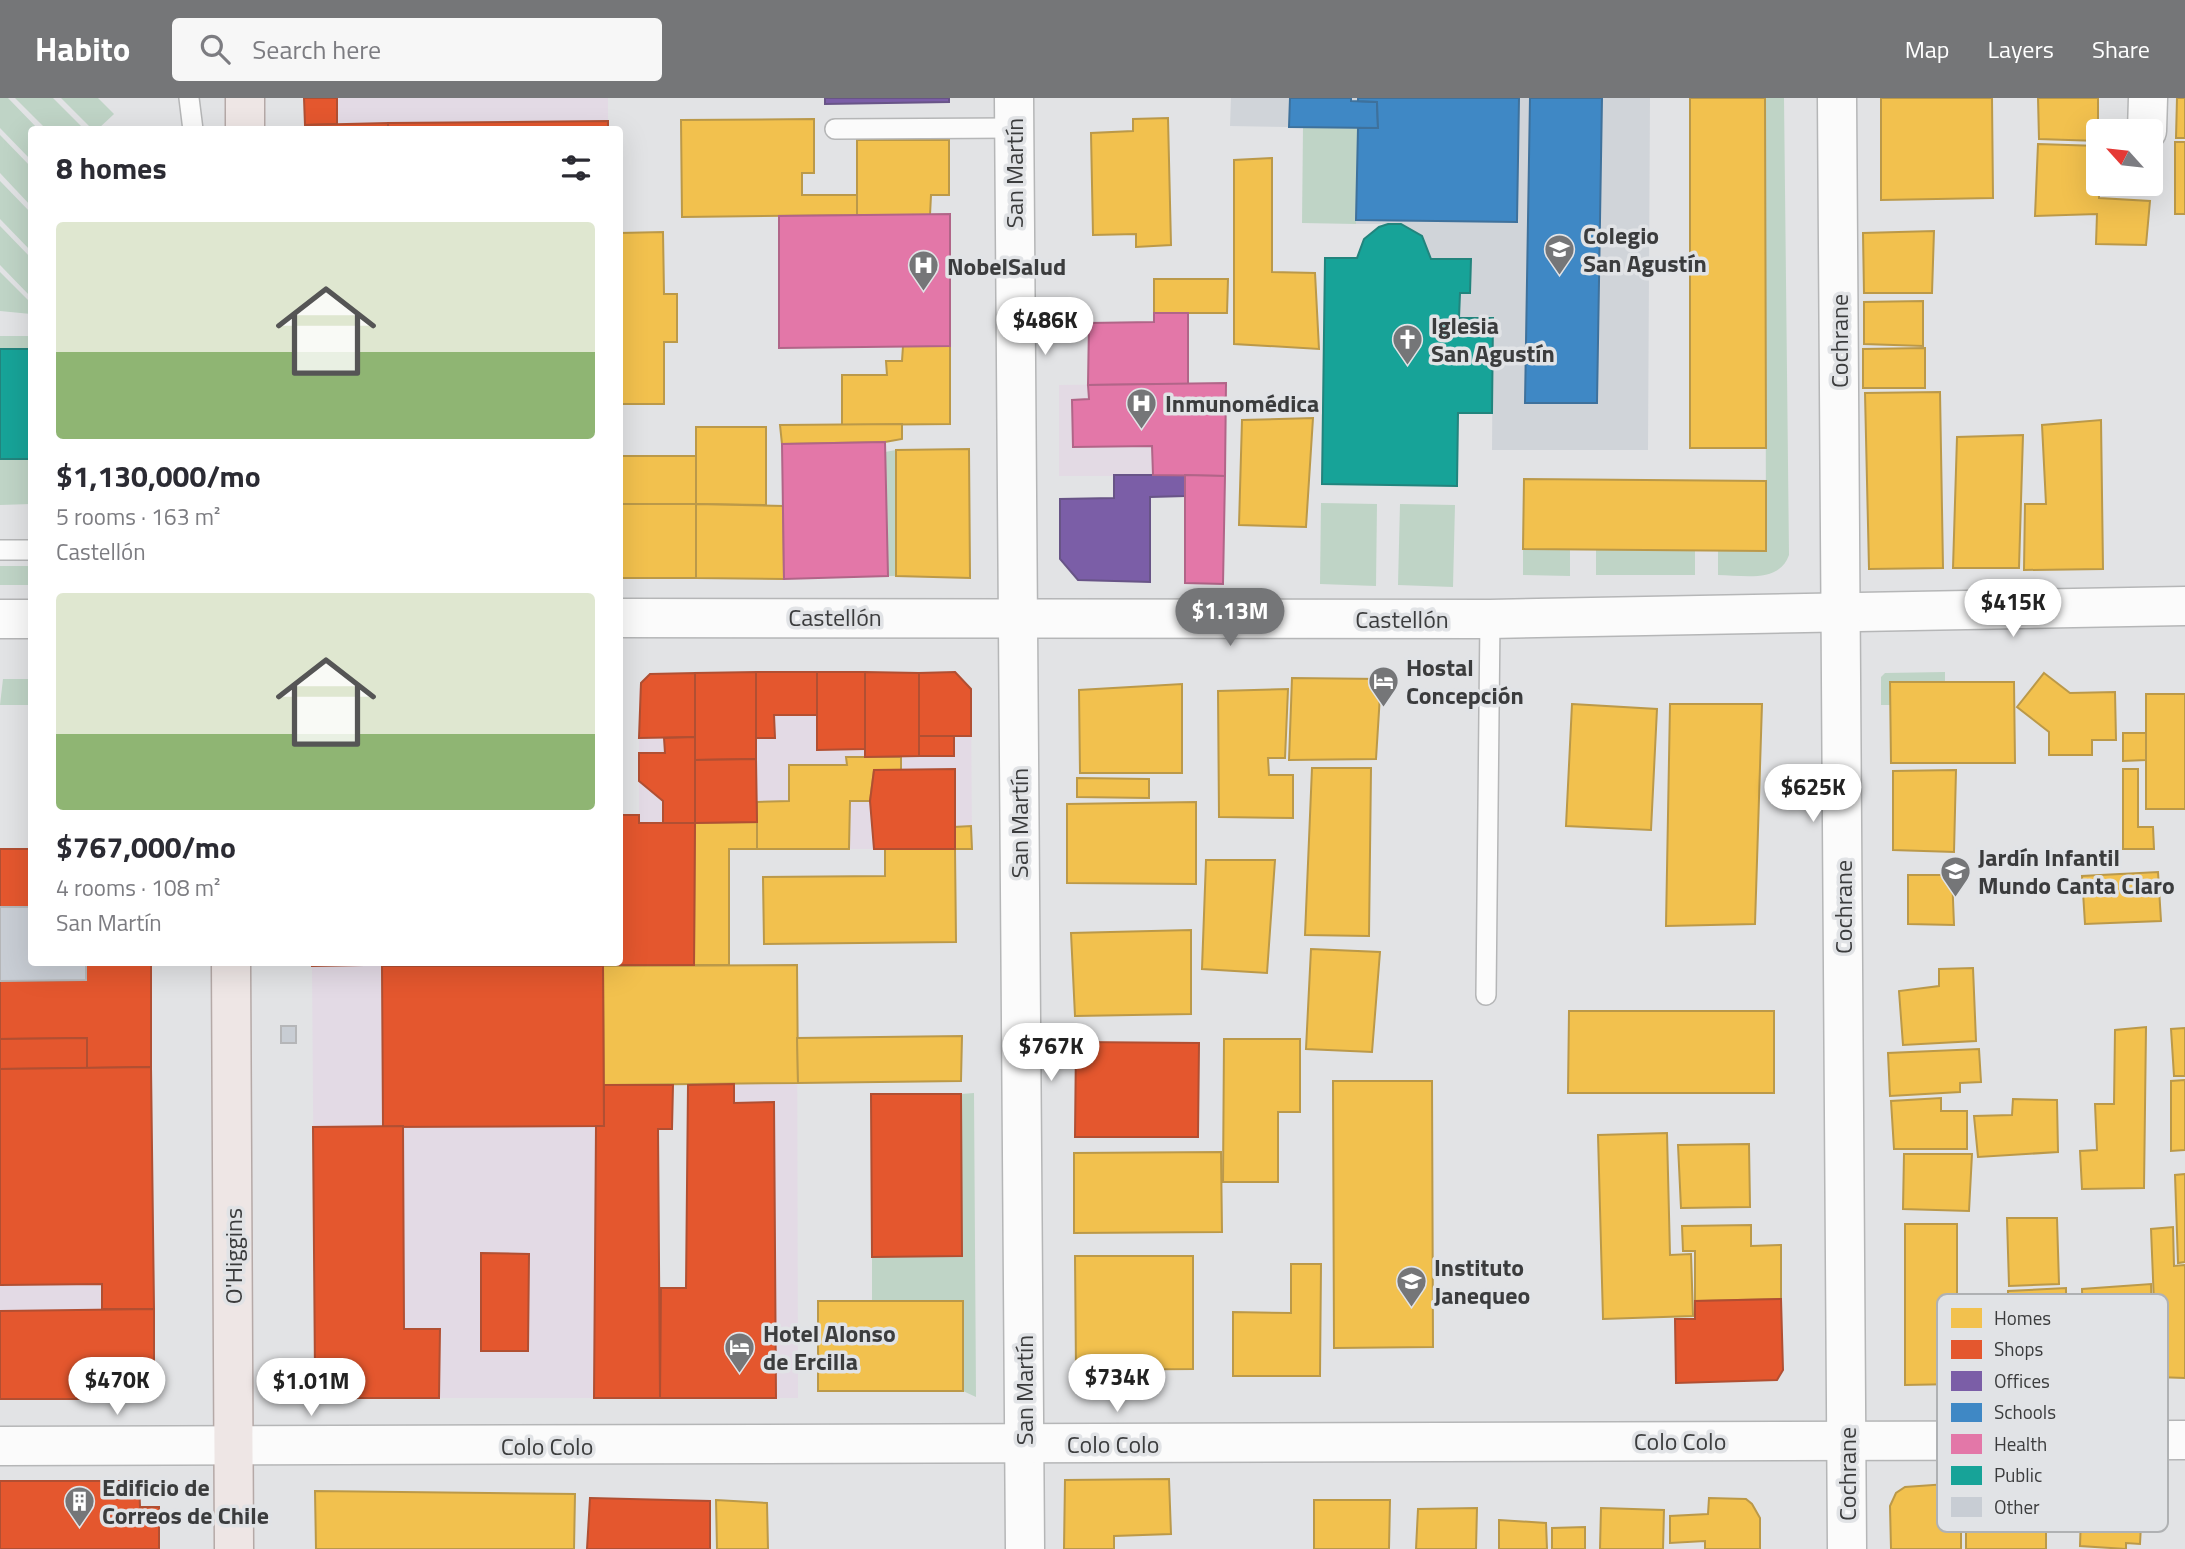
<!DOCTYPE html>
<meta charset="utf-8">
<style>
:root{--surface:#fff;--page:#f7f7f7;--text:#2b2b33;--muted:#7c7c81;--accent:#757678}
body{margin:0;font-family:"Titillium Web",sans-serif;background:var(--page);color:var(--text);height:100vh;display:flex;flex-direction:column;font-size:26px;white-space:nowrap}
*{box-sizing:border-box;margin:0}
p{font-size:23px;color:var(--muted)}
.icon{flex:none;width:38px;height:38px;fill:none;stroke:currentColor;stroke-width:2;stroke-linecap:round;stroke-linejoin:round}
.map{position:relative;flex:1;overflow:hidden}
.sheet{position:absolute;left:28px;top:28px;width:595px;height:840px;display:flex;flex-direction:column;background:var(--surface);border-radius:7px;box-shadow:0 7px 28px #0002}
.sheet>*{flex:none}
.needle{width:46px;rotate:297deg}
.controls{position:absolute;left:2086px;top:21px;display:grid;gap:14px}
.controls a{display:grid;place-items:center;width:77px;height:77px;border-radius:7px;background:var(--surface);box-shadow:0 7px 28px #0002;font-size:35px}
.price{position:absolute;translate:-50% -60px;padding:0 16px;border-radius:24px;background:#fff;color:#222;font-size:23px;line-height:46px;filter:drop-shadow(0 2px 4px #0008)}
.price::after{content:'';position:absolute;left:50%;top:42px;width:21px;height:16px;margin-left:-10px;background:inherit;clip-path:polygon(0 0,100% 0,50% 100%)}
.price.on{background:var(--accent);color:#fff}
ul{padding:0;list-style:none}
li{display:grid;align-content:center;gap:14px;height:371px;padding:0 28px}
li span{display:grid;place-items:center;height:217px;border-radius:7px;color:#555}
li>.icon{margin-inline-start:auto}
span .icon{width:126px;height:126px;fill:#fffc;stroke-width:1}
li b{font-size:30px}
h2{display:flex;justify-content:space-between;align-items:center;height:84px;padding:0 28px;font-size:30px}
header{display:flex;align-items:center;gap:42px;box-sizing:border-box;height:98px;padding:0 35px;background:var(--accent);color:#fff}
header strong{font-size:33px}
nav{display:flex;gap:38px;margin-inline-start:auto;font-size:24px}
.search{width:490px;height:63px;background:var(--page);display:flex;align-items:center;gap:18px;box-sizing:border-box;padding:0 24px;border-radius:7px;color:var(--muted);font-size:26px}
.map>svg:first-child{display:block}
.commercial{fill:#e3dae5}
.built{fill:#d0d4d9}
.medical{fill:#e3dae4}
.green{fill:#bfd4c6}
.homes{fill:#f2c14e;stroke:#bb9949;stroke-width:2}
.shops{fill:#e4572e;stroke:#b14f32;stroke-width:2}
.offices{fill:#7b5ea7;stroke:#685487;stroke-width:2}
.schools{fill:#3f88c5;stroke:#3e719c;stroke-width:2}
.health{fill:#e377a8;stroke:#b16588;stroke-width:2}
.public{fill:#17a398;stroke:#22847d;stroke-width:2}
.building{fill:#c8cdd4;stroke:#b5b6b8;stroke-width:2}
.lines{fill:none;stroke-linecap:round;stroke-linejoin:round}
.lane-casing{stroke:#b5b6b7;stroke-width:22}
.street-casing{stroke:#b5b6b7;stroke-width:41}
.secondary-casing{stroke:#b5b6b7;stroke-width:41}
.primary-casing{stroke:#b5a9a7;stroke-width:41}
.lane{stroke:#fbfbfb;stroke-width:19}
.street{stroke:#fbfbfb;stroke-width:38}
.secondary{stroke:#fbfbfb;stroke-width:38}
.primary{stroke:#eee6e5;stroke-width:38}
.labels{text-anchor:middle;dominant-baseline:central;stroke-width:7;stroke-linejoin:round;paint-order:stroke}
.street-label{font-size:24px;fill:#3b3c3d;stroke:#e1e3e6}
.poi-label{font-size:24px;font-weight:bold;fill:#3b3c3d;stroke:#e1e3e6;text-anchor:start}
.key{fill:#e1e3e6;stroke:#afb1b3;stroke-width:2}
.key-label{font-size:19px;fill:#3b3c3d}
</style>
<header>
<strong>Habito</strong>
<div class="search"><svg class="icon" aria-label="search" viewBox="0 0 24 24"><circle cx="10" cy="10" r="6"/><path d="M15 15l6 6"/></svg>Search here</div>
<nav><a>Map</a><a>Layers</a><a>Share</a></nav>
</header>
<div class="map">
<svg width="2185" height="1451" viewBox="0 0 2185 1451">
<rect width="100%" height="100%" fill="#e2e3e5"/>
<g class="commercial">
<path d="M304,0H608V31H305Z"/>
<path d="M955,574L971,591L972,751H729V867H797L798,1300H660L661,1190L686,1189L688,987L604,988V1028L595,1029L594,1300H332V1277H315L312,865L620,864V717L639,716V591L650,576Z"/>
<path d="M102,1186V1211H154V1272L146,1293L126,1301H0V1187Z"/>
</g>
<path class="built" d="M1231,0H1650L1648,352H1492L1493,221L1459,220L1460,195L1470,194L1471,161H1431L1422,138L1401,126H1356L1358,30L1230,28Z"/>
<path class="medical" d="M1226,285L1225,378H1059V287Z"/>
<g class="green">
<path d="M0,0H8L38,31L32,32L31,62L0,30Z"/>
<path d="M15,0H53L84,31H46Z"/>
<path d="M61,0H98L114,16L98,31H92Z"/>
<path d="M1765,0H1784L1789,457C1779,486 1742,477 1718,477V452H1766Z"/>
<path d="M1303,30H1358L1356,126L1302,125Z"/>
<path d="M0,37L31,69V108L0,75Z"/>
<path d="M0,83L31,115V153L0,121Z"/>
<path d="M0,128L31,160V199L0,167Z"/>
<path d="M0,174L31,205V216L0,213Z"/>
<rect x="0" y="238" width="31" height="13"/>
<path d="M896,352V478H888L885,354Z"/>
<path d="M0,361H31V406L0,407Z"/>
<path d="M1321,405L1377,406L1376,488L1320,486Z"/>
<path d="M1400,406L1455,407L1453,489L1398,487Z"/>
<path d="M1523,451H1570V478L1523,477Z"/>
<rect x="1596" y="452" width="99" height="25"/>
<rect x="0" y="468" width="31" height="19"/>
<path d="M1945,574V584H1890V607H1881V579L1885,575Z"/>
<path d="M3,581H31V607H0Z"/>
<path d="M974,995L976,1299L963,1293V1203H872V1159L962,1157L961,996Z"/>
</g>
<g class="homes">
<path d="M1690,0H1765L1766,350H1690Z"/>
<path d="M1881,0H1992L1993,100L1881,102Z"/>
<path d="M2038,0H2098V43L2039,41Z"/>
<path d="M2177,0H2185V40H2176Z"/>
<path d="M1168,20L1171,147L1136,149V136L1093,137L1091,35L1133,33V21Z"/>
<path d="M814,21V75H802V97H857V117L682,119L681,22Z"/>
<path d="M857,42H949V97H931L930,117H857Z"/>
<rect x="2175" y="44" width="10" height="72"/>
<path d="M2038,46L2098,48L2099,100L2150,103L2146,147L2096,146L2097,116L2035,118Z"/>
<path d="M1272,60V174L1315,175L1319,251L1234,246V62Z"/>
<path d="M1934,133L1932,195H1864L1863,135Z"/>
<path d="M663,134L664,196H677V244H664V306H620V135Z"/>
<path d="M1154,181H1228L1227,215H1154Z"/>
<path d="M1923,203V248L1864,246V204Z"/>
<path d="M903,248H950V326L842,327V277H887L886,263H902Z"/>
<path d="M1925,250V290H1863V251Z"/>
<path d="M1940,294L1943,470L1869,471L1865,295Z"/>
<path d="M1313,320L1306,429L1239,427L1242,322Z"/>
<path d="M2101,322L2103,471L2024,472L2025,406H2046L2042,327Z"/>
<path d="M902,326V341L885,344L782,346L780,327Z"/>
<path d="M696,329H766V407L696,406Z"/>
<path d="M2023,337L2019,470H1953L1957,339Z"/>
<path d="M969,351L970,480L896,478V352Z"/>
<rect x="620" y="358" width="76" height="48"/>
<path d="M1524,381L1766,383V453L1523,451Z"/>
<rect x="620" y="406" width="76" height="74"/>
<path d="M696,406L783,408L784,481L696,480Z"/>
<path d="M2044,575L2070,595L2115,594L2116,642H2092V657H2049V634L2017,609Z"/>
<path d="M1292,580L1381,581L1376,661L1289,662Z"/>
<path d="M1890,584H2014L2015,665H1891Z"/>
<path d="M1182,586V675H1080L1079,592Z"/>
<path d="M1288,591L1285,660H1268L1269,677H1293V720L1219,719L1218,593Z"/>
<rect x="2146" y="596" width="39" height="115"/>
<path d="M1572,606L1657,611L1651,732L1566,728Z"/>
<path d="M1670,606H1762L1755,826L1666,828Z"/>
<path d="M2123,635H2146V662L2123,663Z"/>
<path d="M846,659H901V672H874L870,703H850L849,751H757V704L789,703V667H847Z"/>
<path d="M1312,670H1371L1369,838L1305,837Z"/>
<path d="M2123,671H2138V729H2153L2154,751H2123Z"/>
<path d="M1956,672L1954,754L1893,752V673Z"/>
<path d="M1077,680L1149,681V700L1077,699Z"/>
<path d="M1196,704V786L1067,785V706Z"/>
<path d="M757,724V751H729V867H694L695,725Z"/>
<path d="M971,728L972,751H955L954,729Z"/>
<path d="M885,751H955L956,844L764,846L763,779L885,778Z"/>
<path d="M1206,762H1275L1267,875L1202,871Z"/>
<path d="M2158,774L2161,823L2085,826L2082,778Z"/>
<path d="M1908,777H1952L1954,827L1908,826Z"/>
<path d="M1191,832V916L1075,918L1071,835Z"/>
<path d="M1311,851L1380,854L1372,954L1306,951Z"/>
<path d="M797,867L798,985L604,987L603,868Z"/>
<path d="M1973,870L1976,943L1903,947L1899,893L1939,888V871Z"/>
<path d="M1569,913H1774V995H1568Z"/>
<path d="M2146,929L2144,1090L2082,1091L2080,1053L2097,1052L2095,1006H2114L2115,932Z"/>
<path d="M2185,930V978H2174L2171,931Z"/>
<path d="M962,938L961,983L798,985L797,940Z"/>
<path d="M1224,941H1300V1014H1278V1084H1223Z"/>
<path d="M1979,951L1981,984L1960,985V994L1890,998L1888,955Z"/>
<path d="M2185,982V1052L2171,1053V983Z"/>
<path d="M1333,983H1432L1433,1249L1334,1250Z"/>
<path d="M1941,1000V1013H1967V1051H1894L1891,1003Z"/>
<path d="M2013,1001L2057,1002L2058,1054L1978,1059L1974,1018L2012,1017Z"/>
<path d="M1667,1035L1670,1157L1691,1156L1693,1218L1603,1221L1598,1037Z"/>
<path d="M1749,1046L1750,1109L1681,1110L1678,1047Z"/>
<path d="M1221,1054L1222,1134L1074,1135V1055Z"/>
<path d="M1904,1056H1972L1969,1113L1903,1111Z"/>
<path d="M2185,1076V1164L2178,1165L2175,1077Z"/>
<path d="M2007,1120H2057L2059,1186L2009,1188Z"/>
<path d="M1905,1126H1957V1286L1905,1287Z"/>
<path d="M1751,1127V1148L1781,1147V1201L1695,1203V1153H1683L1682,1128Z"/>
<path d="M2173,1129L2174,1168L2185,1167V1280L2157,1279L2151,1131Z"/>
<path d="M1075,1158H1193V1271L1076,1272Z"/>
<path d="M1291,1166H1321L1320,1278H1233V1214L1291,1215Z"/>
<path d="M2151,1186L2154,1287H2116L2118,1272H2084L2082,1191Z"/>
<path d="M2066,1190L2067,1286L2008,1287V1193Z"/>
<rect x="818" y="1203" width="145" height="90"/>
<path d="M1169,1381L1171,1436L1114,1438V1451H1064L1065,1382Z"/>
<path d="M1961,1385V1451H1891L1890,1408L1896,1395L1905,1389Z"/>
<path d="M2082,1386L2143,1388L2140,1446L2126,1445V1451L2080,1448Z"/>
<path d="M315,1393L575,1396L574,1451H316Z"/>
<path d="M1709,1400L1746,1401L1752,1406L1760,1420V1451H1705V1443L1670,1445V1418L1708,1416Z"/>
<path d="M716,1402L767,1405L768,1451H717Z"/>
<path d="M1314,1402H1390L1389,1451H1314Z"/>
<path d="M1477,1410L1476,1451H1416L1418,1411Z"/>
<path d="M1601,1410L1664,1412L1663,1451H1600Z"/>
<path d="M2046,1412V1451H1966V1413Z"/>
<path d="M1499,1422L1546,1425L1547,1451H1499Z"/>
<path d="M1585,1429V1451H1552V1430Z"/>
</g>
<g class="shops">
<path d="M304,0H337V26L305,27Z"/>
<path d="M608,23V32H388V25Z"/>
<path d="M388,25V32H305V27Z"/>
<path d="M756,574V661L695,662V575Z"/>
<path d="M756,574H817V617H774L775,640H756Z"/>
<path d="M817,574H865V651L817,652Z"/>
<path d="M865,574L919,575V658L865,659Z"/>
<path d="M955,574L971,591V638H919V575Z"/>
<path d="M695,575V639L639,640L641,585L650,576Z"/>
<rect x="919" y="638" width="35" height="20"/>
<path d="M695,639V725H663V703L639,683V655H665L664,640Z"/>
<path d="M756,661L757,724L695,725V662Z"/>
<path d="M955,671V751H874L870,703L874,672Z"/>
<path d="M620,717H639V725H695L694,867H515V864H620Z"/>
<rect x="0" y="751" width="32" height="58"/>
<path d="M86,864H151V969L87,970V940L0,941V883L86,882Z"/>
<path d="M312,864H363V867L312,868Z"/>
<rect x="391" y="864" width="124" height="3"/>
<path d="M382,868H603L604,1028L383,1029Z"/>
<path d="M87,940V970L0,971V941Z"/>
<path d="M1076,944L1199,945L1198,1039H1075Z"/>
<path d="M151,969L154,1211H102V1186L0,1187V971Z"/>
<path d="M734,986V1005L774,1004L776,1300H660L661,1190H686L688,987Z"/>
<path d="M604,987H673L672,1031H658L660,1300H594L596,1028H604Z"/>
<path d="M871,996H961L962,1158L872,1159Z"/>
<path d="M403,1028L404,1231H440L439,1300H332V1277H315L313,1029Z"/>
<path d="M481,1155L529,1156L528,1253H481Z"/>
<path d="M1781,1201L1783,1272L1777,1282L1676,1285L1675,1221H1695V1203Z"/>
<path d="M154,1211V1272L150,1286L140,1297L126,1301H0V1213Z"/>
<path d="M0,1383H139L140,1409H159V1451H0Z"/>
<path d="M590,1400L710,1403V1451H587Z"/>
</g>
<g class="offices">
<path d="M825,0H949V4L825,6Z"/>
<path d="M1114,377H1185V398L1150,399V484L1078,482L1060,461V401L1114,400Z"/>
</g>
<g class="schools">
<path d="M1290,0H1351V3L1377,4L1378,30L1289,29Z"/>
<path d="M1358,0H1519L1517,124L1356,122L1358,30H1378L1377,4L1358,3Z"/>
<path d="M1530,0H1602L1597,305H1525Z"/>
</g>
<g class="health">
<path d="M950,116V248L779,250V118Z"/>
<path d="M1154,215H1188V286L1088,287L1089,225L1154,224Z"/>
<path d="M1226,285L1225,378L1153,377L1152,348L1073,349L1072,302L1089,301L1088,287Z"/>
<path d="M885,344L888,478L784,481L782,346Z"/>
<path d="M1185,377L1225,378L1223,486L1185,485Z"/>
</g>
<g class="public">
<path d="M1388,126H1401L1422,138L1431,161H1471L1470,195H1460L1459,220H1493L1492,315H1458L1457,388L1322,386L1325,160H1357L1364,141L1379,129Z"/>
<rect x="0" y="251" width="32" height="110"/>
</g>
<g class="building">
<path d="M0,809H32V864H86V882L0,883Z"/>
<rect x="281" y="928" width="15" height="17"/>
</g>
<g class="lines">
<defs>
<g id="lane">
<path d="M189,0L193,32"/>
<path d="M835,31L1014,30"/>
<path d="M0,452H32"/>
<path d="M1486,897L1490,521"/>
</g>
<g id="street">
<path d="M2147,33L2148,0"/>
<path d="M620,520L1490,521L2185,508"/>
<path d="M0,521H32"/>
</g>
<g id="secondary">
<path d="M1014,0L1025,1451"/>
<path d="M1837,0L1847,1451"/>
<path d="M0,1348L2185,1342"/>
</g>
<g id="primary">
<path d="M245,0V32"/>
<path d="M231,864L234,1451"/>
</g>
</defs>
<use href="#lane" class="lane-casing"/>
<use href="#street" class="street-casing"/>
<use href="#secondary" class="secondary-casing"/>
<use href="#primary" class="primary-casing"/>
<use href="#lane" class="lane"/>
<use href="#street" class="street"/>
<use href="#secondary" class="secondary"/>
<use href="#primary" class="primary"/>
</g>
<defs>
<symbol id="school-pin" viewBox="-11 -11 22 30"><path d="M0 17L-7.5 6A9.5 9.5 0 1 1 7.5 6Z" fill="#757678" stroke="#e1e3e6"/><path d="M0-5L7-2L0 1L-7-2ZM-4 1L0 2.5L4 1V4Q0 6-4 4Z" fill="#fff"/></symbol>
<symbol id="hospital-pin" viewBox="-11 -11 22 30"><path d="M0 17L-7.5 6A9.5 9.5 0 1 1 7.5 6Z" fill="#757678" stroke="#e1e3e6"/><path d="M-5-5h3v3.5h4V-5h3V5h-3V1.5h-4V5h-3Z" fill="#fff"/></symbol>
<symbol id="church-pin" viewBox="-11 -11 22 30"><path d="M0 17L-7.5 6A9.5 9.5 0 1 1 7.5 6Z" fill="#757678" stroke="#e1e3e6"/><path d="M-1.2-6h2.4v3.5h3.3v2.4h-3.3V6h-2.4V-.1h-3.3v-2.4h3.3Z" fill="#fff"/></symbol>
<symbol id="hotel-pin" viewBox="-11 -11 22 30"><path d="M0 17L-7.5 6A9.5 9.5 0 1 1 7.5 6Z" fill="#757678" stroke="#e1e3e6"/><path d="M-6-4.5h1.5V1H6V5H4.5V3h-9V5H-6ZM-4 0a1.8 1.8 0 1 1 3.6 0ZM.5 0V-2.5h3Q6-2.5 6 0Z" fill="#fff"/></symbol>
<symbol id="university-pin" viewBox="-11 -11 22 30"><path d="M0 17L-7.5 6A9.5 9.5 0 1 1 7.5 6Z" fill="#757678" stroke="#e1e3e6"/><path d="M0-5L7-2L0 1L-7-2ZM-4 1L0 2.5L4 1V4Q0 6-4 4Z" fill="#fff"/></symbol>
<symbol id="building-pin" viewBox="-11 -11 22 30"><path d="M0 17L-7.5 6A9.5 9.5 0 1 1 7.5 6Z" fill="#757678" stroke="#e1e3e6"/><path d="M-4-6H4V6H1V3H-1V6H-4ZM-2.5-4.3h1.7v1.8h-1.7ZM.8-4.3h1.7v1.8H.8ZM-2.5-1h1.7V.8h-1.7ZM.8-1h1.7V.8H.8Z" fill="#fff"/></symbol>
</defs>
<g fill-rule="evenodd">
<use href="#school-pin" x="1542" y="134" width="35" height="47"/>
<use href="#hospital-pin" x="906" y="150" width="35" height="47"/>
<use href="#church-pin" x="1390" y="224" width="35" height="47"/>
<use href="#hospital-pin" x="1124" y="288" width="35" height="47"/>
<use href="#hotel-pin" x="1366" y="566" width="35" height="47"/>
<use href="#school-pin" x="1938" y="756" width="35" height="47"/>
<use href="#university-pin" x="1394" y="1166" width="35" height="47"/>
<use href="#hotel-pin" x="722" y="1232" width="35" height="47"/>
<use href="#building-pin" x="62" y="1386" width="35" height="47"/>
</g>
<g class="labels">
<g class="street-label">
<text transform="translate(1014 75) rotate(-90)">San Martín</text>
<text transform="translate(1839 243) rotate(-90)">Cochrane</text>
<text x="835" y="519">Castellón</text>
<text x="1402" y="521">Castellón</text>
<text transform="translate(1019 725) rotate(-90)">San Martín</text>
<text transform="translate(1843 809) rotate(-90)">Cochrane</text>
<text transform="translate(233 1158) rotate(-90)">O'Higgins</text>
<text transform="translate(1024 1292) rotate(-90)">San Martín</text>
<text x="1680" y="1343">Colo Colo</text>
<text x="1113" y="1346">Colo Colo</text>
<text x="547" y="1348">Colo Colo</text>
<text transform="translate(1847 1376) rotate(-90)">Cochrane</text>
</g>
<g class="poi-label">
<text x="1583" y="137">Colegio<tspan x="1583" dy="28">San Agustín</tspan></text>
<text x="947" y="168">NobelSalud</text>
<text x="1431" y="227">Iglesia<tspan x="1431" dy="28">San Agustín</tspan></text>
<text x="1165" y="305">Inmunomédica</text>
<text x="1406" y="569">Hostal<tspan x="1406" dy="28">Concepción</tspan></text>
<text x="1978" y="759">Jardín Infantil<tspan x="1978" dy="28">Mundo Canta Claro</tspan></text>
<text x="1434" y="1169">Instituto<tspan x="1434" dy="28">Janequeo</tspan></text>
<text x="763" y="1235">Hotel Alonso<tspan x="763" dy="28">de Ercilla</tspan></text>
<text x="102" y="1389">Edificio de<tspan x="102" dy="28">Correos de Chile</tspan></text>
</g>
</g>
<rect x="1937" y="1196" width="231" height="238" rx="10" class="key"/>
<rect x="1951" y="1210" width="31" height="20" fill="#f2c14e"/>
<rect x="1951" y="1242" width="31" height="19" fill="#e4572e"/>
<rect x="1951" y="1273" width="31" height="20" fill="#7b5ea7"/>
<rect x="1951" y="1305" width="31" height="19" fill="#3f88c5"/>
<rect x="1951" y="1336" width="31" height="20" fill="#e377a8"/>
<rect x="1951" y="1368" width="31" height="19" fill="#17a398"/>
<rect x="1951" y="1399" width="31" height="20" fill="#c8cdd4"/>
<g class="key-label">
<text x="1994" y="1227">Homes</text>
<text x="1994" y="1258">Shops</text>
<text x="1994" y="1290">Offices</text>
<text x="1994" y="1321">Schools</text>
<text x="1994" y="1353">Health</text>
<text x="1994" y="1384">Public</text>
<text x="1994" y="1416">Other</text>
</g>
</svg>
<div class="controls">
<a><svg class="needle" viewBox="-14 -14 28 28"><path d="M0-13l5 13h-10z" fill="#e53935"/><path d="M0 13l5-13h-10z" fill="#7c7c81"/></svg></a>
</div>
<b class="price" style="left:1045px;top:259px">$486K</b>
<b class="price" style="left:2013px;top:541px">$415K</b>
<b class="price on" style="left:1230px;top:550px">$1.13M</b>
<b class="price" style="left:1813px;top:726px">$625K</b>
<b class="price" style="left:1051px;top:985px">$767K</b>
<b class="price" style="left:1117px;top:1316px">$734K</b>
<b class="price" style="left:117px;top:1319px">$470K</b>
<b class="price" style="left:311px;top:1320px">$1.01M</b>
<section class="sheet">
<h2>8 homes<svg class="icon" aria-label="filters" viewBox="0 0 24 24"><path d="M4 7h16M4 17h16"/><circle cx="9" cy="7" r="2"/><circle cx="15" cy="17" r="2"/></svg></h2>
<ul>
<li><span style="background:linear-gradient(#dfe7d0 60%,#8fb573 0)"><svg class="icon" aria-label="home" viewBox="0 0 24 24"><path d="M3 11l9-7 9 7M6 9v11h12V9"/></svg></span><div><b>$1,130,000/mo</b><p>5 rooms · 163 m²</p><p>Castellón</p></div></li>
<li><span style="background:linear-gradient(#dfe7d0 65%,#8fb573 0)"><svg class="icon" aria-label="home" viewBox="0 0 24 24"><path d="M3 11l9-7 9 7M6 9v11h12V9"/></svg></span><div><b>$767,000/mo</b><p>4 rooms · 108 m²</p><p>San Martín</p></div></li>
</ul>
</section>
</div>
